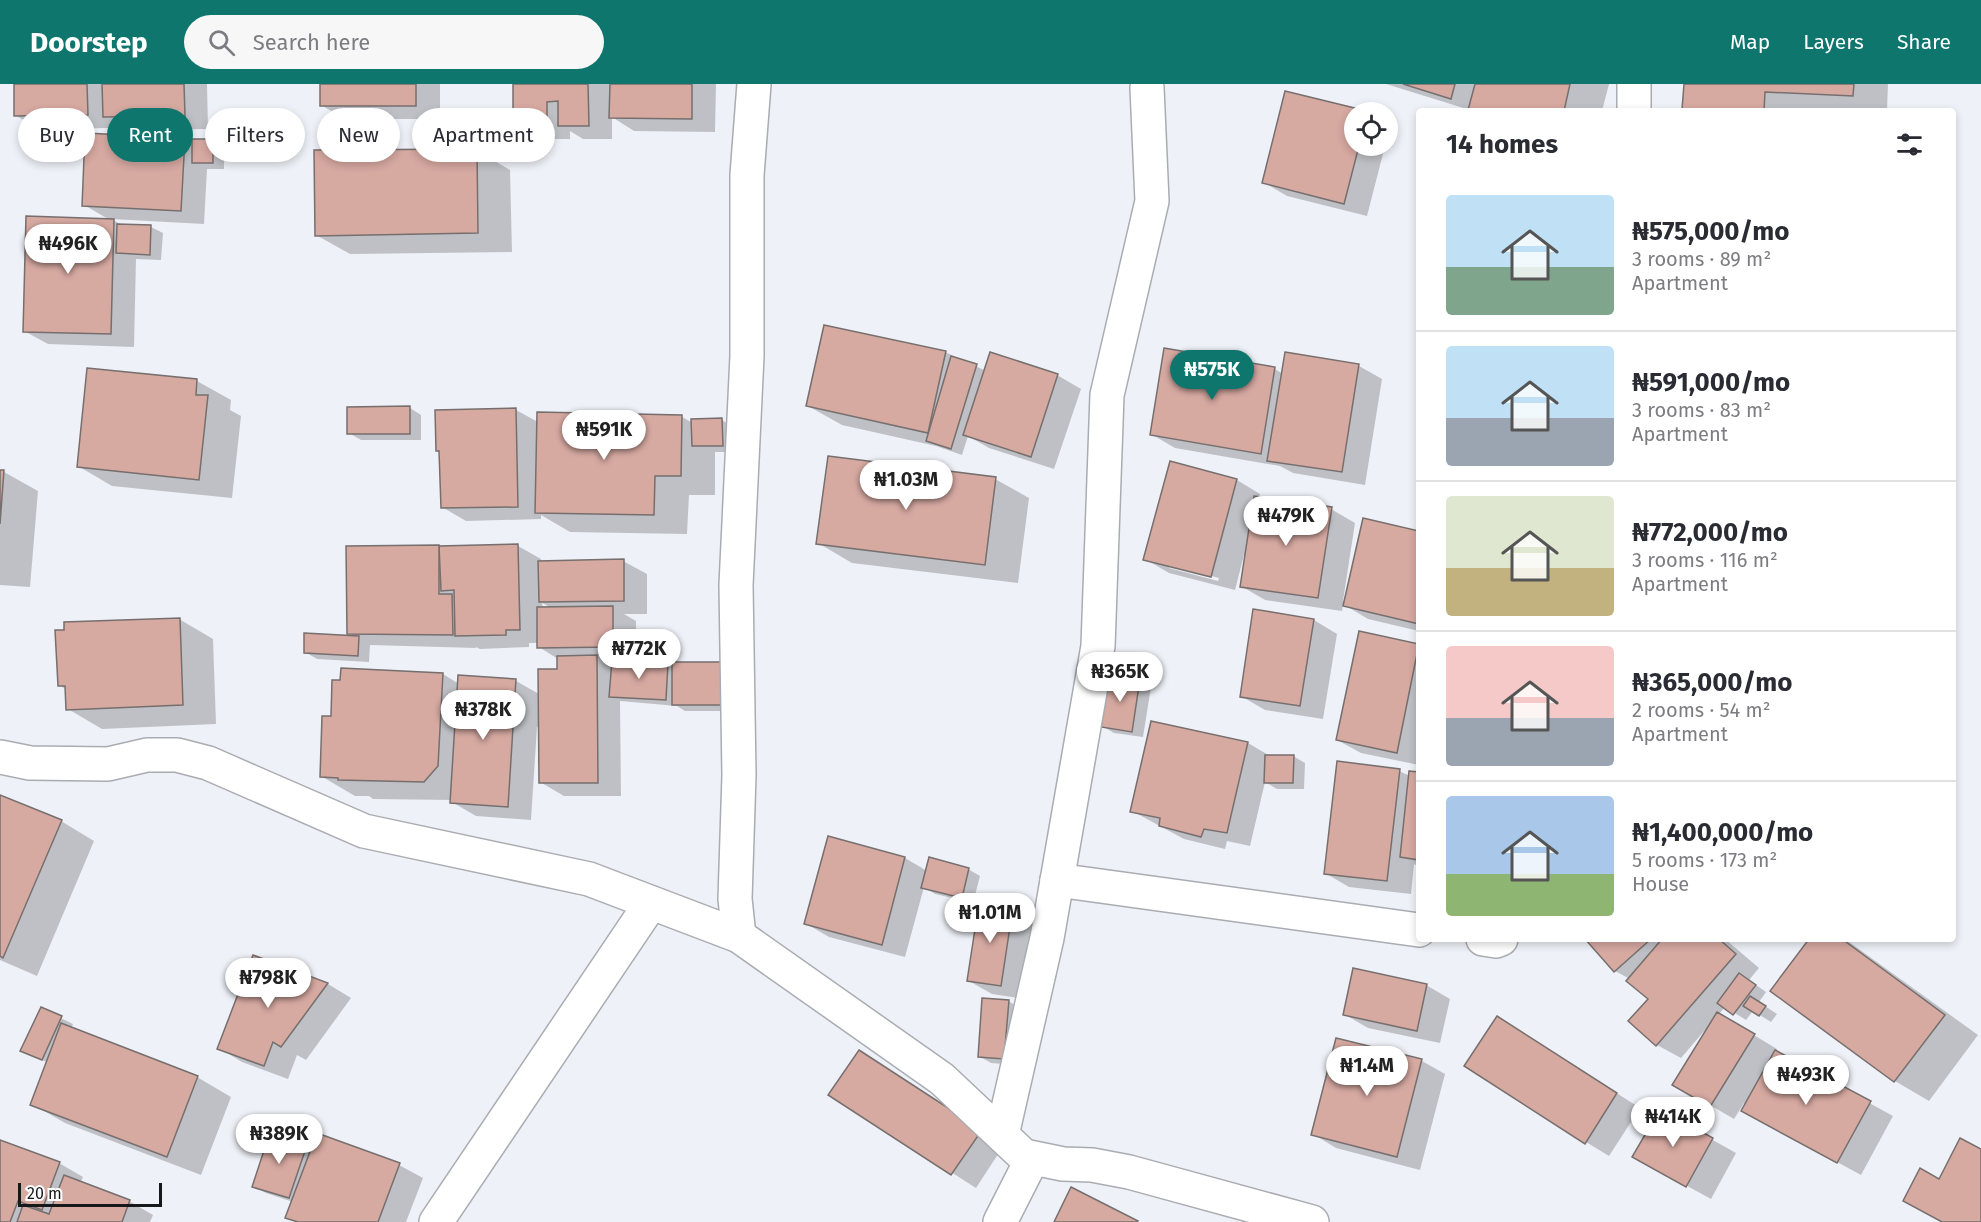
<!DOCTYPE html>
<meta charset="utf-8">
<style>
:root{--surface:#fff;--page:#f7f7f7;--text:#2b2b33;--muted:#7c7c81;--line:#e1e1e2;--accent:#0f766e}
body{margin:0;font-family:"Fira Sans",sans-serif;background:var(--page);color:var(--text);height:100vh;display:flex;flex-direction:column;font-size:22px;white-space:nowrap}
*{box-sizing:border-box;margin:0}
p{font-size:20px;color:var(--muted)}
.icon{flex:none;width:33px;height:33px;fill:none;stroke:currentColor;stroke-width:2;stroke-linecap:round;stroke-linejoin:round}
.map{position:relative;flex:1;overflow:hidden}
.drawer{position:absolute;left:1416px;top:24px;width:540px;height:834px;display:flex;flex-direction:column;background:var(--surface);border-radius:6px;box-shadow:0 3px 9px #0003}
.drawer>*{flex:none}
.hud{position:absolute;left:18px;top:24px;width:570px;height:54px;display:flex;gap:12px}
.buttons{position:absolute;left:1344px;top:18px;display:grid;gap:12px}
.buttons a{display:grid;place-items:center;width:54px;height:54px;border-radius:50%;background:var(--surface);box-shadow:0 3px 9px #0003;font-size:30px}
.scale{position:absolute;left:18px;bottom:15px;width:144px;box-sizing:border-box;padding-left:6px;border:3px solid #171819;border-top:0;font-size:16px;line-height:21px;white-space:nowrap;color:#171819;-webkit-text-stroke:4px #fefefe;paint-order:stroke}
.price{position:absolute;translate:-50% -51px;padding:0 14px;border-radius:21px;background:#fff;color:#222;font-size:20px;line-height:39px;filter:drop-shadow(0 2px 3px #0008)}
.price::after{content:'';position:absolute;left:50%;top:36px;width:18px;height:14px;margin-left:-9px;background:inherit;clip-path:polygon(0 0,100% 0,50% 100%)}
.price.active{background:var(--accent);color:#fff}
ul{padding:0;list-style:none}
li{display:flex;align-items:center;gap:18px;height:150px;padding:0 30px}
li+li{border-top:2px solid var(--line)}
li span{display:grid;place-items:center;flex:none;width:168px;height:120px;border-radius:6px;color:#555}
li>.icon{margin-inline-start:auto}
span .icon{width:72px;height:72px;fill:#fffc;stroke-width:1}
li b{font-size:26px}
h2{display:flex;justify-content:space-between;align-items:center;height:72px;padding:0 30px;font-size:26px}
.tag{padding:0 21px;border-radius:27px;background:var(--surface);box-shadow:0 3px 9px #0003;font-size:21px;line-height:54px}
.tag.active{background:var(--accent);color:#fff}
header{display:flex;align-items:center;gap:36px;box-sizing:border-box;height:84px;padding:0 30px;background:var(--accent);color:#fff}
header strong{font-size:28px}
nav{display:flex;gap:33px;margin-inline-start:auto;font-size:21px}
.search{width:420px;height:54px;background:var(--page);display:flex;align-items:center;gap:15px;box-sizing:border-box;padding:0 21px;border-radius:33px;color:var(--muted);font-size:22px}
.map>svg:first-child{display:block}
.shadow{fill:#0003;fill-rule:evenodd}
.building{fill:#d6a9a1;stroke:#766f6e;stroke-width:1.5}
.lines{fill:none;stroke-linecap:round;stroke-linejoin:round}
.street-casing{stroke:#a9acb1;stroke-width:36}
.street{stroke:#fff;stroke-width:33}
</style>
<header>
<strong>Doorstep</strong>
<div class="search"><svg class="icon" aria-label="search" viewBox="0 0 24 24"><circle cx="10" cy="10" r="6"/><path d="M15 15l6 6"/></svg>Search here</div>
<nav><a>Map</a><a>Layers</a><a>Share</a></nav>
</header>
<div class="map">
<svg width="1981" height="1138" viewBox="0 0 1981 1138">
<rect width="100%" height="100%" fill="#eef1f7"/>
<g class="shadow">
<path d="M15,0H207L208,45L128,46L111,36V44L39,45L15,31Z"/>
<path d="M321,0H440V35H345L321,21Z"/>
<path d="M514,0H716L715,48L634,47L612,33V55H583L570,47V55H538L515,41Z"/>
<path d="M1386,0H1609L1602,27H1473Z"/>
<path d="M1685,0H1888L1887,27H1689L1684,24Z"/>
<path d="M1286,9L1365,28H1354V62H1385L1367,132L1287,112L1263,98Z"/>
<path d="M184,55L193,60L213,57L224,64V85H207L204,140L111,135L122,141L151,143L163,149L161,176L136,175L134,263L48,260L24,247L110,136L84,121Z"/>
<path d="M476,66L510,86L512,168L350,170L316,151Z"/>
<path d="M1165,266L1275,285L1283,290L1286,270L1359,282L1382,295L1365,401L1293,389L1280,382L1175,364L1151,350Z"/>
<path d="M945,268L986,287L1057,291L1081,305L1054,385L989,364L968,352L962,371L936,362L842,341L808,322Z"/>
<path d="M197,297L231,316L230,326L241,332L232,414L112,402L78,382Z"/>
<path d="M410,324L421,331V356H361L349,349Z"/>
<path d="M516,326L538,338L682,333L693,339L722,336L733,343L734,368H715V411H689L687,450L570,448L541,431V435L466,437L442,423Z"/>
<path d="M0,387L4,388L38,407L30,503L0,501Z"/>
<path d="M995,395L1029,414L1018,499L852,479L818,459Z"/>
<path d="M1237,396L1260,410L1259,415L1331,425L1355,439L1343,517L1345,518L1419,449V547L1368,535L1343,520L1342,527L1265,516L1241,502L1246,472L1244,471L1235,506L1169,489L1145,475ZM1169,481L1219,494L1218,497L1169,484Z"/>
<path d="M518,462L541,475V478L623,477L647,490V530H624L636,537V579L668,581L744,627H685L677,622L620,617L621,712H564L540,698V643H537L531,736L476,732L452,718V716L373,715L369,712H355L321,692L332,633L443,590L459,600L460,593L516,597L539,610L558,586V575L539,563V559H529V563L480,565L476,563V564L370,561L369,578L317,575L305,568L357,554L349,549L347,464ZM542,519L552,524H543ZM613,576V582L602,577Z"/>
<path d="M179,535L213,555L216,640L102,645L68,625L67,606L59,601Z"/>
<path d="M1314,536L1337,550L1323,635L1265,626L1241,612Z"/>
<path d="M1360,548L1419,561V681L1361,669L1337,656Z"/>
<path d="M1139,597L1151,603L1143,653L1114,649L1102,642Z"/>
<path d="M1152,638L1248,659L1270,672H1293L1305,679L1304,705H1277L1265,698L1250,762L1227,757L1225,765L1184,755L1132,727Z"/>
<path d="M1399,687L1410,692L1419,689V783L1414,780L1411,810L1349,803L1325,789Z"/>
<path d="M0,712L61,737L94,757L37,892L0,876Z"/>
<path d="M905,774L927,787L968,785L980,792L973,819L935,810L924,803L905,873L829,853L805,839Z"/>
<path d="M1012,825L1036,838L1025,915L992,910L969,897Z"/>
<path d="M1587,855H1725L1759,884L1749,896L1766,908L1759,918L1777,930L1771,938L1753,927L1746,936L1725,923L1719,930L1777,965L1776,968L1893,1032L1861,1091L1767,1040L1744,1019L1734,1035L1674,1000L1707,947L1705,946L1681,974L1657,961L1650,915L1630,895L1615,887Z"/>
<path d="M1811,855H1845L1978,951L1929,1017L1895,997L1772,907Z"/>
<path d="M254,873L328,900L351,914L306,976L297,971L288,995L242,978L219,964Z"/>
<path d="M1426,901L1450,915L1440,959L1368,944L1344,930Z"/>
<path d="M1008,917L1020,924L1015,981L991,979L979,972Z"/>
<path d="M42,925L73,940L71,945L197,993L231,1013L201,1091L65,1039L32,1020L47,978L34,973Z"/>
<path d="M1521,948L1640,1024L1609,1072L1586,1058Z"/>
<path d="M1422,977L1445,990L1420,1086L1336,1064L1313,1050Z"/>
<path d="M882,981L1004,1061L976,1104L830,1011Z"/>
<path d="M1661,1027L1736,1069L1711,1115L1658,1086Z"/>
<path d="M0,1058L59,1079L83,1093L80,1099L129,1117L153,1131L150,1138H0Z"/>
<path d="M306,1063L312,1066L399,1081L423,1094L406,1138H296L287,1133L293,1118L266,1109L254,1102Z"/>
</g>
<g class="building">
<path d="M14,0H87L88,31L14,32Z"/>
<path d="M102,0H184L185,32L103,33Z"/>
<rect x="320" y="0" width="96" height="22"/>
<path d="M513,0H588L589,42H558V17L547,18V42H513Z"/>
<path d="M610,0H692V35L609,34Z"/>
<path d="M1403,0H1455L1451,15Z"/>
<path d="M1475,0H1570L1564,27H1473L1468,26Z"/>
<path d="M1684,0H1854L1853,12L1765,8L1764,27L1682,25Z"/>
<path d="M1285,7L1367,27L1354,28V62H1359L1344,120L1262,99Z"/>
<path d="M85,49L185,54L181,127L82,122Z"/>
<rect x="192" y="55" width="21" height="24"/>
<path d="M477,65L478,149L315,152L314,66Z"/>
<path d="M26,132L114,135L111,250L23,248Z"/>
<path d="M117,140L151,141L150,171L116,169Z"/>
<path d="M824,241L946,267L928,349L806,322Z"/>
<path d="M1164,264L1275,283L1261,370L1150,351Z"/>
<path d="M990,268L1058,290L1031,373L963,351Z"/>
<path d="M1285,268L1359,280L1342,388L1267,377Z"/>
<path d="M951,272L977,280L951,365L926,357Z"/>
<path d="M87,284L197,295L196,311H208L199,396L77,383Z"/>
<path d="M410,322V350H347V323Z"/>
<path d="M516,324L518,423L441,424L439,367H436L435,326Z"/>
<path d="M537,328L682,331L681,392H655L654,431L535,429Z"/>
<path d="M722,334L723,362H692L691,335Z"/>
<path d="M828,372L996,393L985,481L816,460Z"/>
<path d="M1170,377L1237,395L1211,493L1143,476Z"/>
<path d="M0,386H4L0,440Z"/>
<path d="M1254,412L1332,423L1318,514L1240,503Z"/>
<path d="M1363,434L1419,447V540L1343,522Z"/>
<path d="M518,460L520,546H506V551L455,552L454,506L441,507L439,462Z"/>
<path d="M439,461V510H452L453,551L347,550L346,462Z"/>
<path d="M624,475V517L539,518L538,477Z"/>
<path d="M613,522V563L537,564V523Z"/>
<path d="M1253,525L1314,535L1300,622L1240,613Z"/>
<path d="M180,534L183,621L66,626L65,602H58L55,546H64V538Z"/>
<path d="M1359,547L1419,560L1397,669L1336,656Z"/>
<path d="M304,549L359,552L358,572L304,569Z"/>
<path d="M597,571L598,699H539L538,585H557V572Z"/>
<path d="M612,576L668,579L666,616L609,613Z"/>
<rect x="672" y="578" width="60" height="43"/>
<path d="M341,584L443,589L438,682L424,698L338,696V694L320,693L322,632H331L332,596H340Z"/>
<path d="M1109,590L1140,595L1132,648L1101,643Z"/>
<path d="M458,591L516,595L508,723L450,719Z"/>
<path d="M1151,637L1248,658L1227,749L1204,745L1201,753L1159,742L1160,734L1130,728Z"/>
<path d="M1265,671H1294L1293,699H1264Z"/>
<path d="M1337,677L1400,685L1387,797L1324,790Z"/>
<path d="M1409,687L1419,688V776L1400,773Z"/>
<path d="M0,711L62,736L3,874L0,872Z"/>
<path d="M828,752L905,773L882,861L804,840Z"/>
<path d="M929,773L969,784L962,814L921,804Z"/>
<path d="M979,819L1013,823L1001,902L967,897Z"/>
<path d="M1585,855H1651L1614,888Z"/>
<path d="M1662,855H1719L1736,870L1656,962L1628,937L1648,915L1626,897Z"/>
<path d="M1809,855H1842L1945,931L1894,998L1770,907Z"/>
<path d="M253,871L328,899L281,963L273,958L264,982L217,965Z"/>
<path d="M1353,884L1427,900L1417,947L1343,931Z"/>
<path d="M1739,889L1756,901L1733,931L1717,919Z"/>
<path d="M1750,912L1766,922L1759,932L1743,922Z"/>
<path d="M982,914L1009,916L1004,975L978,973Z"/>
<path d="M41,923L62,932L42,976L20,967Z"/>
<path d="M1717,928L1755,950L1710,1023L1672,1001Z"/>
<path d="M1497,932L1617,1009L1585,1060L1464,982Z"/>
<path d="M61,939L198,992L167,1073L30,1021Z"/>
<path d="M1336,954L1422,975L1397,1073L1311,1051Z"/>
<path d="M859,966L982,1046L951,1091L828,1011Z"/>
<path d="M1775,966L1871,1017L1837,1079L1741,1027Z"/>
<path d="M1660,1025L1713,1054L1686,1103L1632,1073Z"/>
<path d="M270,1048L307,1061L289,1114L252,1103Z"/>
<path d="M317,1049L400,1079L378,1138H298L285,1134Z"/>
<path d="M1960,1054L1981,1065V1138H1942L1903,1117L1920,1084L1939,1095Z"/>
<path d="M0,1056L60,1078L42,1126L18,1117L10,1138H0Z"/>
<path d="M64,1091L130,1116L122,1138H17L23,1121L49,1130Z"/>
<path d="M1071,1103L1138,1137L1137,1138H1054Z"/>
</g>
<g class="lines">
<defs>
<g id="street">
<path d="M1634,27V0"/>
<path d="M0,673L30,679L108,680L147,671H177L208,679L364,747L589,795L739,852L942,995L1024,1072L1063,1080L1092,1081L1129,1088L1312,1138"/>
<path d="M1057,796L1419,846"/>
<path d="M739,852L735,815L739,691L736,501L747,272V91L754,0"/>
<path d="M1483,855L1496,857L1501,855"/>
<path d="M1002,1051L1047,854L1098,562L1107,311L1152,117L1147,4"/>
<path d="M436,1138L651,819"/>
<path d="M1000,1138L1032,1075"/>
</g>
</defs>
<use href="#street" class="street-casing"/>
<use href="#street" class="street"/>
</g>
</svg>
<div class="buttons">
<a><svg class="icon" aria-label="locate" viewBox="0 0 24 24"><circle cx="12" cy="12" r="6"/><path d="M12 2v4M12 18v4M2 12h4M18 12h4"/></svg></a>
</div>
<div class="scale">20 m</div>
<b class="price" style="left:68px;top:191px">₦496K</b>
<b class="price active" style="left:1212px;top:317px">₦575K</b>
<b class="price" style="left:604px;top:377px">₦591K</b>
<b class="price" style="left:906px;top:427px">₦1.03M</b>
<b class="price" style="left:1286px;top:463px">₦479K</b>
<b class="price" style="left:639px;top:596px">₦772K</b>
<b class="price" style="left:1120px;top:619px">₦365K</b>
<b class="price" style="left:483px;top:657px">₦378K</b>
<b class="price" style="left:990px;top:860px">₦1.01M</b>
<b class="price" style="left:268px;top:925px">₦798K</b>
<b class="price" style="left:1367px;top:1013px">₦1.4M</b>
<b class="price" style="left:1806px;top:1022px">₦493K</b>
<b class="price" style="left:1673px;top:1064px">₦414K</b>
<b class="price" style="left:279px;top:1081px">₦389K</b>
<div class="hud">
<a class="tag">Buy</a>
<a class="tag active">Rent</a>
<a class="tag">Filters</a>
<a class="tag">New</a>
<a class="tag">Apartment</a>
</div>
<section class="drawer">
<h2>14 homes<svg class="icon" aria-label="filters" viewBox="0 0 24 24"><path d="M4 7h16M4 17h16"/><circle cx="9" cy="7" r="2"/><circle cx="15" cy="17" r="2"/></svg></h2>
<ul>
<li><span style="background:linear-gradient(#bfe0f5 60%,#7fa58c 0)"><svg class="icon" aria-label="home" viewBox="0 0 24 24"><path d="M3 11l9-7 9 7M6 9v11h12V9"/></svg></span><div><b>₦575,000/mo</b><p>3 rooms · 89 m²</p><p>Apartment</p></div></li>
<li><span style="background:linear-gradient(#bfe0f5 60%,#9aa5b1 0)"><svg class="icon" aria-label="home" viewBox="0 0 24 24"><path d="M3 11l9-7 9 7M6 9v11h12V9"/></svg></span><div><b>₦591,000/mo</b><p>3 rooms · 83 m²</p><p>Apartment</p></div></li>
<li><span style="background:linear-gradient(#dfe7d0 60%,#c2b280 0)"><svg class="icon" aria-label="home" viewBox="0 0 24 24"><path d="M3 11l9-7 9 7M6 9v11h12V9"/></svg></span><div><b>₦772,000/mo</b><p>3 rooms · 116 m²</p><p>Apartment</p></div></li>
<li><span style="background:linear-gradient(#f6c9c9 60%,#9aa5b1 0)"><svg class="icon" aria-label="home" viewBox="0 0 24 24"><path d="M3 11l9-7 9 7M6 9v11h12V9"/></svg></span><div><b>₦365,000/mo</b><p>2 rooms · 54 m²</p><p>Apartment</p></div></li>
<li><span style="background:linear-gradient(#a9c7e8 65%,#8fb573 0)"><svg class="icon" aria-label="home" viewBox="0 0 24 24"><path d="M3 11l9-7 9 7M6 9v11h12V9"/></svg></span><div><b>₦1,400,000/mo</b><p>5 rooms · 173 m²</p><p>House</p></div></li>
</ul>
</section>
</div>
